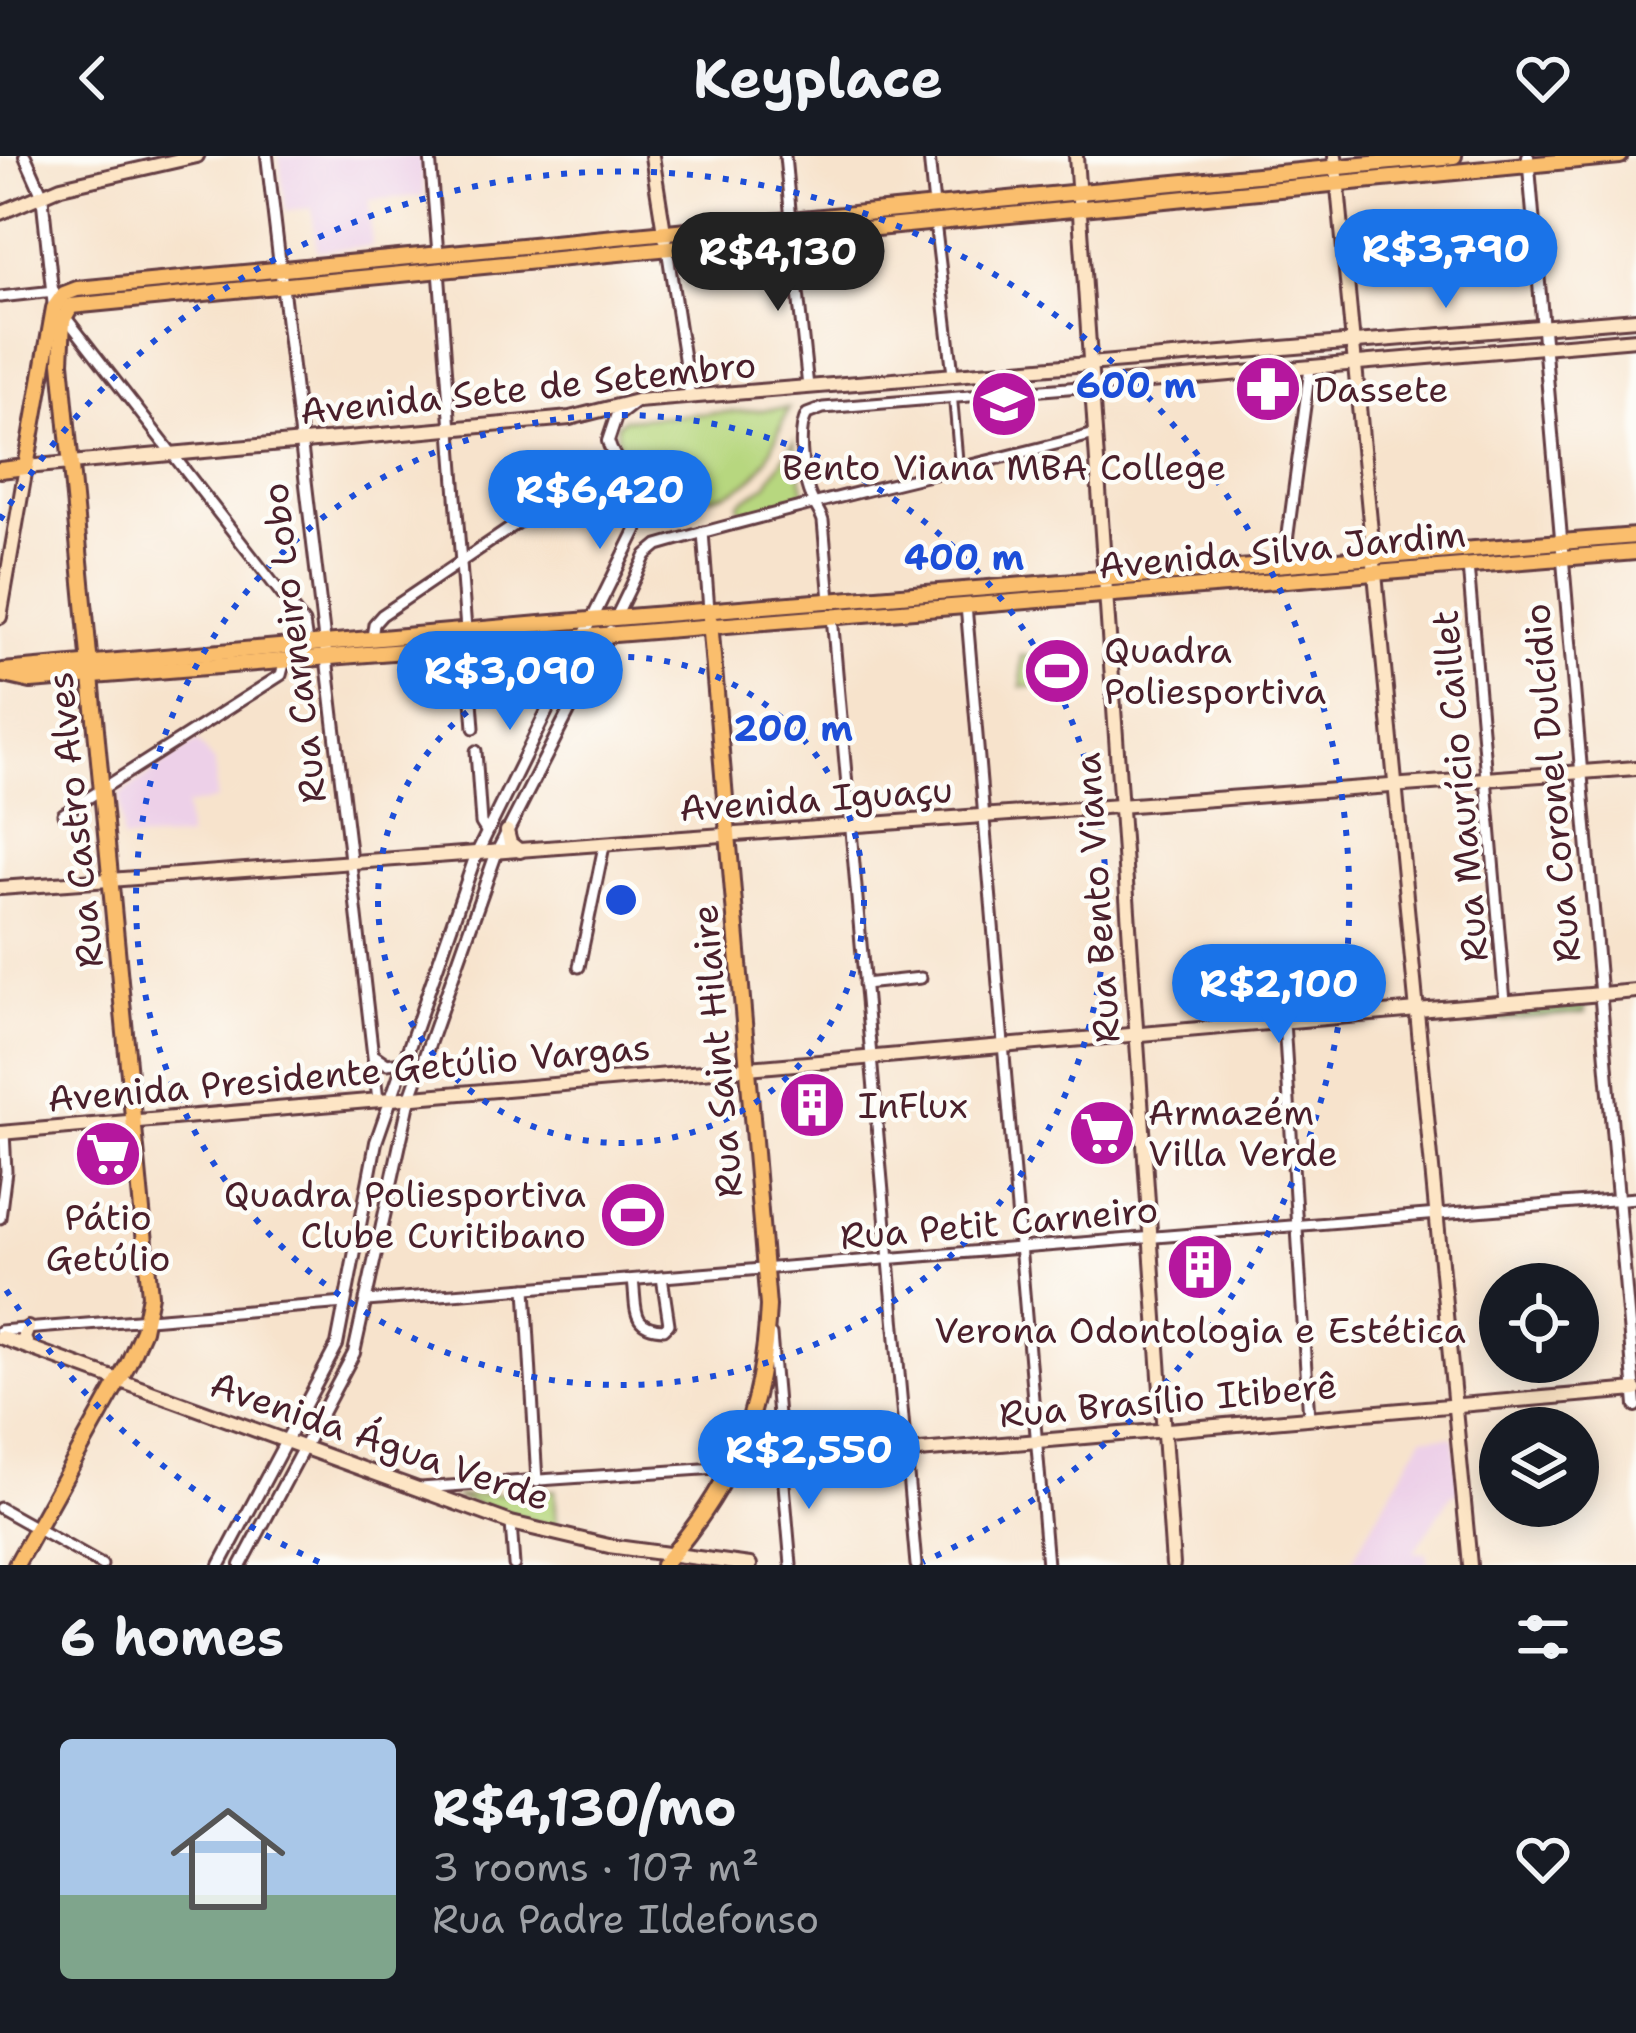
<!DOCTYPE html>
<meta charset="utf-8">
<style>
:root{--surface:#171b24;--page:#20242c;--text:#f1f3f6;--muted:#9ea1a6;--accent:#1a73e8}
body{margin:0;font-family:"Shantell Sans",sans-serif;background:var(--page);color:var(--text);height:100vh;display:flex;flex-direction:column;font-size:45px;white-space:nowrap}
*{box-sizing:border-box;margin:0}
p{font-size:39px;color:var(--muted)}
.icon{flex:none;width:66px;height:66px;fill:none;stroke:currentColor;stroke-width:2;stroke-linecap:round;stroke-linejoin:round}
.map{position:relative;height:1409px;overflow:hidden}
.panel{display:flex;flex-direction:column;background:var(--surface);flex:1}
.panel>*{flex:none}
.controls{position:absolute;left:1479px;top:1107px;display:grid;gap:24px}
.controls a{display:grid;place-items:center;width:120px;height:120px;border-radius:50%;background:var(--surface);box-shadow:0 6px 30px #0003;font-size:60px}
.price{position:absolute;translate:-50% -102px;padding:0 27px;border-radius:42px;background:var(--accent);color:#fff;font-size:39px;line-height:78px;filter:drop-shadow(0 3px 6px #0008)}
.price::after{content:'';position:absolute;left:50%;top:72px;width:36px;height:27px;margin-left:-18px;background:inherit;clip-path:polygon(0 0,100% 0,50% 100%)}
.price.current{background:#222;color:#fff}
ul{padding:0;list-style:none}
li{display:flex;align-items:center;gap:36px;height:300px;padding:0 60px}
li span{display:grid;place-items:center;flex:none;width:336px;height:240px;border-radius:12px;color:#555}
li>.icon{margin-inline-start:auto}
span .icon{width:144px;height:144px;fill:#fffc;stroke-width:1}
li b{font-size:51px}
h2{display:flex;justify-content:space-between;align-items:center;height:144px;padding:0 60px;font-size:51px}
header{display:flex;justify-content:space-between;align-items:center;height:156px;padding:0 60px;background:var(--surface);font-size:54px;font-weight:700}
.map>svg:first-child{display:block}
.built{fill:#edd0e8}
.green{fill:#b7d77f;stroke:#807b55;stroke-width:3}
.forest{fill:#91b86e;stroke:#6e6c4c;stroke-width:3}
.lines{fill:none;stroke-linecap:round;stroke-linejoin:round}
.pedestrian-casing{stroke:#643c43;stroke-width:12}
.minor-casing{stroke:#643c43;stroke-width:15}
.tertiary-casing{stroke:#643c43;stroke-width:16}
.secondary-casing{stroke:#643c43;stroke-width:18}
.primary-casing{stroke:#643c43;stroke-width:20}
.pedestrian{stroke:#fff;stroke-width:6}
.minor{stroke:#fff;stroke-width:9}
.tertiary{stroke:#fff;stroke-width:10}
.secondary{stroke:#fde5c5;stroke-width:12}
.primary{stroke:#fabe6d;stroke-width:14}
.ring{fill:none;stroke:#1d4ed8;stroke-width:6;stroke-dasharray:6 12}
.labels{text-anchor:middle;dominant-baseline:central;stroke-width:9;stroke-linejoin:round;paint-order:stroke}
.street-label{font-size:36px;fill:#4a1f2b;stroke:#fdfcf7}
.poi-label{font-size:36px;fill:#4a1f2b;stroke:#fdfcf7;text-anchor:start}
.centre{fill:#1d4ed8;stroke:#fdfcf7;stroke-width:6}
.ring-label{font-size:36px;text-anchor:middle;font-weight:bold;fill:#1d4ed8;stroke:#fdfcf7;stroke-width:9;stroke-linejoin:round;paint-order:stroke}
</style>
<header><svg class="icon" aria-label="back" viewBox="0 0 24 24"><path d="M15 5l-7 7 7 7"/></svg>Keyplace<svg class="icon" aria-label="heart" viewBox="0 0 24 24"><path d="M12 20l-8-8c-3-5 5-10 8-4 3-6 11-1 8 4z"/></svg></header>
<div class="map">
<svg width="1636" height="1409" viewBox="0 0 1636 1409">
<rect width="100%" height="100%" fill="#fdfcf7"/>
<filter id="ink" filterUnits="userSpaceOnUse"><feTurbulence type="fractalNoise" baseFrequency=".00833" numOctaves="2"/><feDisplacementMap in="SourceGraphic" scale="24" xChannelSelector="R" yChannelSelector="G"/><feConvolveMatrix kernelMatrix="1 2 1 2 8 2 1 2 1" color-interpolation-filters="sRGB"/></filter>
<filter id="wash" filterUnits="userSpaceOnUse"><feTurbulence type="fractalNoise" baseFrequency=".004" numOctaves="4" result="noise"/><feDisplacementMap in="SourceGraphic" scale="48" xChannelSelector="R" yChannelSelector="G"/><feGaussianBlur stdDeviation="2.7" result="paint"/><feColorMatrix in="noise" values="0 0 0 0 0 0 0 0 0 0 0 0 0 0 0 0 0 1.4 0 .05"/><feComposite in="paint" operator="in"/></filter>
<g filter="url(#wash)">
<rect width="100%" height="100%" fill="#f7e3cc"/>
<g class="built">
<path d="M279,0H421L424,40L369,44L372,90L317,95L312,52L286,55Z"/>
<path d="M197,585L215,608L216,644L186,650L187,682L122,684L120,639Z"/>
<path d="M1423,1280L1454,1281L1459,1337L1452,1338L1414,1396L1427,1397L1428,1409H1349Z"/>
</g>
<g class="green">
<path d="M789,252C778,274 768,312 748,326C699,362 615,336 617,268L624,263Z"/>
<path d="M794,286L805,340L742,362L739,347L766,329Z"/>
<path d="M1092,499V529L1022,531L1021,500Z"/>
<path d="M555,1334L557,1373L455,1341Z"/>
</g>
<path class="forest" d="M1584,845L1585,857L1437,870L1438,861Z"/>
</g>
<g filter="url(#ink)">
<g class="lines">
<defs>
<path id="pedestrian" d="M953,242L959,310"/>
<g id="minor">
<path d="M430,0L438,98"/>
<path d="M785,0L791,64"/>
<path d="M929,0L934,50"/>
<path d="M935,66L953,218"/>
<path d="M792,79L808,231"/>
<path d="M667,92L690,241"/>
<path d="M439,114L466,474"/>
<path d="M0,141L54,135"/>
<path d="M64,159L304,467L307,487"/>
<path d="M703,376L709,454"/>
<path d="M1284,408L1310,212"/>
<path d="M1468,409L1505,846"/>
<path d="M830,444L823,365C821,358 817,353 814,347C803,329 796,276 807,258L823,252L1092,230"/>
<path d="M966,449L1047,1409"/>
<path d="M832,460L916,1409"/>
<path d="M616,461L646,399L658,389C803,347 950,316 1095,278"/>
<path d="M372,482L374,468L382,459L614,302"/>
<path d="M468,490L474,572"/>
<path d="M476,595L481,667L486,675"/>
<path d="M63,658L281,519L285,504"/>
<path d="M351,708L378,944"/>
<path d="M579,811L604,690"/>
<path d="M864,828L921,822"/>
<path d="M1284,866L1309,1262"/>
<path d="M374,899L387,908L401,906"/>
<path d="M0,1062L6,1015L4,976"/>
<path d="M633,1124C637,1152 630,1172 664,1173L669,1168L662,1121"/>
<path d="M526,1132L537,1326"/>
<path d="M367,1145L1636,1042"/>
<path d="M0,1175L345,1147"/>
<path d="M771,1179L791,1409"/>
<path d="M420,1332L732,1311"/>
<path d="M0,1352L102,1409"/>
<path d="M511,1367L514,1409"/>
</g>
<g id="tertiary">
<path d="M25,0L42,38L54,152"/>
<path d="M267,0L351,708"/>
<path d="M1528,0L1636,1250"/>
<path d="M220,1409L337,1189L376,986L476,699L643,360C650,327 615,315 608,285L616,261L634,247"/>
<path d="M241,1409L354,1197L410,942L496,698L610,475"/>
</g>
<g id="secondary">
<path d="M652,0L665,82"/>
<path d="M1076,0L1173,1409"/>
<path d="M1335,0L1470,1409"/>
<path d="M0,57L61,31L197,0"/>
<path d="M1092,230L1636,183"/>
<path d="M0,461L26,311L570,262L637,245L1636,163"/>
<path d="M507,675L510,687L520,695"/>
<path d="M0,732L1636,612"/>
<path d="M0,977L1636,835"/>
<path d="M28,1172L24,1182L28,1191"/>
<path d="M0,1181L511,1367L609,1390L750,1409"/>
<path d="M732,1311L1636,1234"/>
</g>
<g id="primary">
<path d="M0,314L26,311L54,152L64,138L77,133L1454,0"/>
<path d="M3,515L540,468L1636,380"/>
<path d="M0,518L31,525L1636,396"/>
<path d="M16,1409L128,1208L143,1174L150,1139L61,206L63,164L71,150L1620,0"/>
<path d="M663,1409C734,1328 763,1258 768,1150L710,465"/>
</g>
</defs>
<use href="#pedestrian" class="pedestrian-casing"/>
<use href="#minor" class="minor-casing"/>
<use href="#tertiary" class="tertiary-casing"/>
<use href="#secondary" class="secondary-casing"/>
<use href="#primary" class="primary-casing"/>
<use href="#pedestrian" class="pedestrian"/>
<use href="#minor" class="minor"/>
<use href="#tertiary" class="tertiary"/>
<use href="#secondary" class="secondary"/>
<use href="#primary" class="primary"/>
</g>
</g>
<g class="ring">
<circle cx="621" cy="744" r="243"/>
<circle cx="621" cy="744" r="485"/>
<path d="M319 1406A728 728 0 0 1 0 1124M0 364A728 728 0 1 1 923 1406"/>
</g>
<defs>
<symbol id="pharmacy-disc" viewBox="-11 -11 22 22"><circle r="9.5" fill="#b5179e" stroke="#fdfcf7"/><path d="M-2-6h4v4h4v4h-4v4h-4v-4h-4v-4h4Z" fill="#fff"/></symbol>
<symbol id="university-disc" viewBox="-11 -11 22 22"><circle r="9.5" fill="#b5179e" stroke="#fdfcf7"/><path d="M0-5L7-2L0 1L-7-2ZM-4 1L0 2.5L4 1V4Q0 6-4 4Z" fill="#fff"/></symbol>
<symbol id="stadium-disc" viewBox="-11 -11 22 22"><circle r="9.5" fill="#b5179e" stroke="#fdfcf7"/><path d="M0-5a6.5 5 0 1 0 0 10a6.5 5 0 1 0 0-10ZM-3.5-1.8h7v3.6h-7Z" fill="#fff"/></symbol>
<symbol id="building-disc" viewBox="-11 -11 22 22"><circle r="9.5" fill="#b5179e" stroke="#fdfcf7"/><path d="M-4-6H4V6H1V3H-1V6H-4ZM-2.5-4.3h1.7v1.8h-1.7ZM.8-4.3h1.7v1.8H.8ZM-2.5-1h1.7V.8h-1.7ZM.8-1h1.7V.8H.8Z" fill="#fff"/></symbol>
<symbol id="supermarket-disc" viewBox="-11 -11 22 22"><circle r="9.5" fill="#b5179e" stroke="#fdfcf7"/><path d="M-6-5.5h2.5l.6 2H6L4.5 2H-2.5L-4.4-4H-6ZM-1.5 3.2a1.3 1.3 0 1 0 .1 0ZM3 3.2a1.3 1.3 0 1 0 .1 0Z" fill="#fff"/></symbol>
</defs>
<g fill-rule="evenodd">
<use href="#pharmacy-disc" x="1230" y="195" width="76" height="76"/>
<use href="#university-disc" x="966" y="210" width="76" height="76"/>
<use href="#stadium-disc" x="1019" y="477" width="76" height="76"/>
<use href="#building-disc" x="774" y="911" width="76" height="76"/>
<use href="#supermarket-disc" x="1064" y="939" width="76" height="76"/>
<use href="#supermarket-disc" x="70" y="960" width="76" height="76"/>
<use href="#stadium-disc" x="595" y="1021" width="76" height="76"/>
<use href="#building-disc" x="1162" y="1073" width="76" height="76"/>
</g>
<g class="labels">
<g class="street-label">
<text transform="translate(528 232) rotate(-6)">Avenida Sete de Setembro</text>
<text transform="translate(1282 394) rotate(-5)">Avenida Silva Jardim</text>
<text transform="translate(294 487) rotate(-97)">Rua Carneiro Lobo</text>
<text transform="translate(1552 627) rotate(-95)">Rua Coronel Dulcídio</text>
<text transform="translate(1460 630) rotate(-95)">Rua Maurício Caillet</text>
<text transform="translate(816 643) rotate(-4)">Avenida Iguaçu</text>
<text transform="translate(75 664) rotate(-96)">Rua Castro Alves</text>
<text transform="translate(1097 742) rotate(-94)">Rua Bento Viana</text>
<text transform="translate(717 895) rotate(-95)">Rua Saint Hilaire</text>
<text transform="translate(349 917) rotate(-5)">Avenida Presidente Getúlio Vargas</text>
<text transform="translate(999 1067) rotate(-5)">Rua Petit Carneiro</text>
<text transform="translate(1168 1244) rotate(-5)">Rua Brasílio Itiberê</text>
<text transform="translate(380 1285) rotate(19)">Avenida Água Verde</text>
</g>
<g class="poi-label">
<text x="1314" y="233">Dassete</text>
<text x="1004" y="311" text-anchor="middle">Bento Viana MBA College</text>
<text x="1104" y="494">Quadra<tspan x="1104" dy="41">Poliesportiva</tspan></text>
<text x="858" y="949">InFlux</text>
<text x="1148" y="956">Armazém<tspan x="1148" dy="41">Villa Verde</tspan></text>
<text x="586" y="1038" text-anchor="end">Quadra Poliesportiva<tspan x="586" dy="41">Clube Curitibano</tspan></text>
<text x="108" y="1061" text-anchor="middle">Pátio<tspan x="108" dy="41">Getúlio</tspan></text>
<text x="1200" y="1174" text-anchor="middle">Verona Odontologia e Estética</text>
</g>
</g>
<circle cx="621" cy="744" r="18" class="centre"/>
<g class="ring-label">
<text x="1136" y="242">600 m</text>
<text x="964" y="414">400 m</text>
<text x="793" y="585">200 m</text>
</g>
</svg>
<div class="controls">
<a><svg class="icon" aria-label="locate" viewBox="0 0 24 24"><circle cx="12" cy="12" r="6"/><path d="M12 2v4M12 18v4M2 12h4M18 12h4"/></svg></a>
<a><svg class="icon" aria-label="layers" viewBox="0 0 24 24"><path d="M12 4l9 5-9 5-9-5zM3 14l9 5 9-5"/></svg></a>
</div>
<b class="price" style="left:1446px;top:155px">R$3,790</b>
<b class="price current" style="left:778px;top:158px">R$4,130</b>
<b class="price" style="left:600px;top:396px">R$6,420</b>
<b class="price" style="left:510px;top:577px">R$3,090</b>
<b class="price" style="left:1279px;top:890px">R$2,100</b>
<b class="price" style="left:809px;top:1356px">R$2,550</b>
</div>
<section class="panel">
<h2>6 homes<svg class="icon" aria-label="filters" viewBox="0 0 24 24"><path d="M4 7h16M4 17h16"/><circle cx="9" cy="7" r="2"/><circle cx="15" cy="17" r="2"/></svg></h2>
<ul>
<li><span style="background:linear-gradient(#a9c7e8 65%,#7fa58c 0)"><svg class="icon" aria-label="home" viewBox="0 0 24 24"><path d="M3 11l9-7 9 7M6 9v11h12V9"/></svg></span><div><b>R$4,130/mo</b><p>3 rooms · 107 m²</p><p>Rua Padre Ildefonso</p></div><svg class="icon" aria-label="heart" viewBox="0 0 24 24"><path d="M12 20l-8-8c-3-5 5-10 8-4 3-6 11-1 8 4z"/></svg></li>
</ul>
</section>
